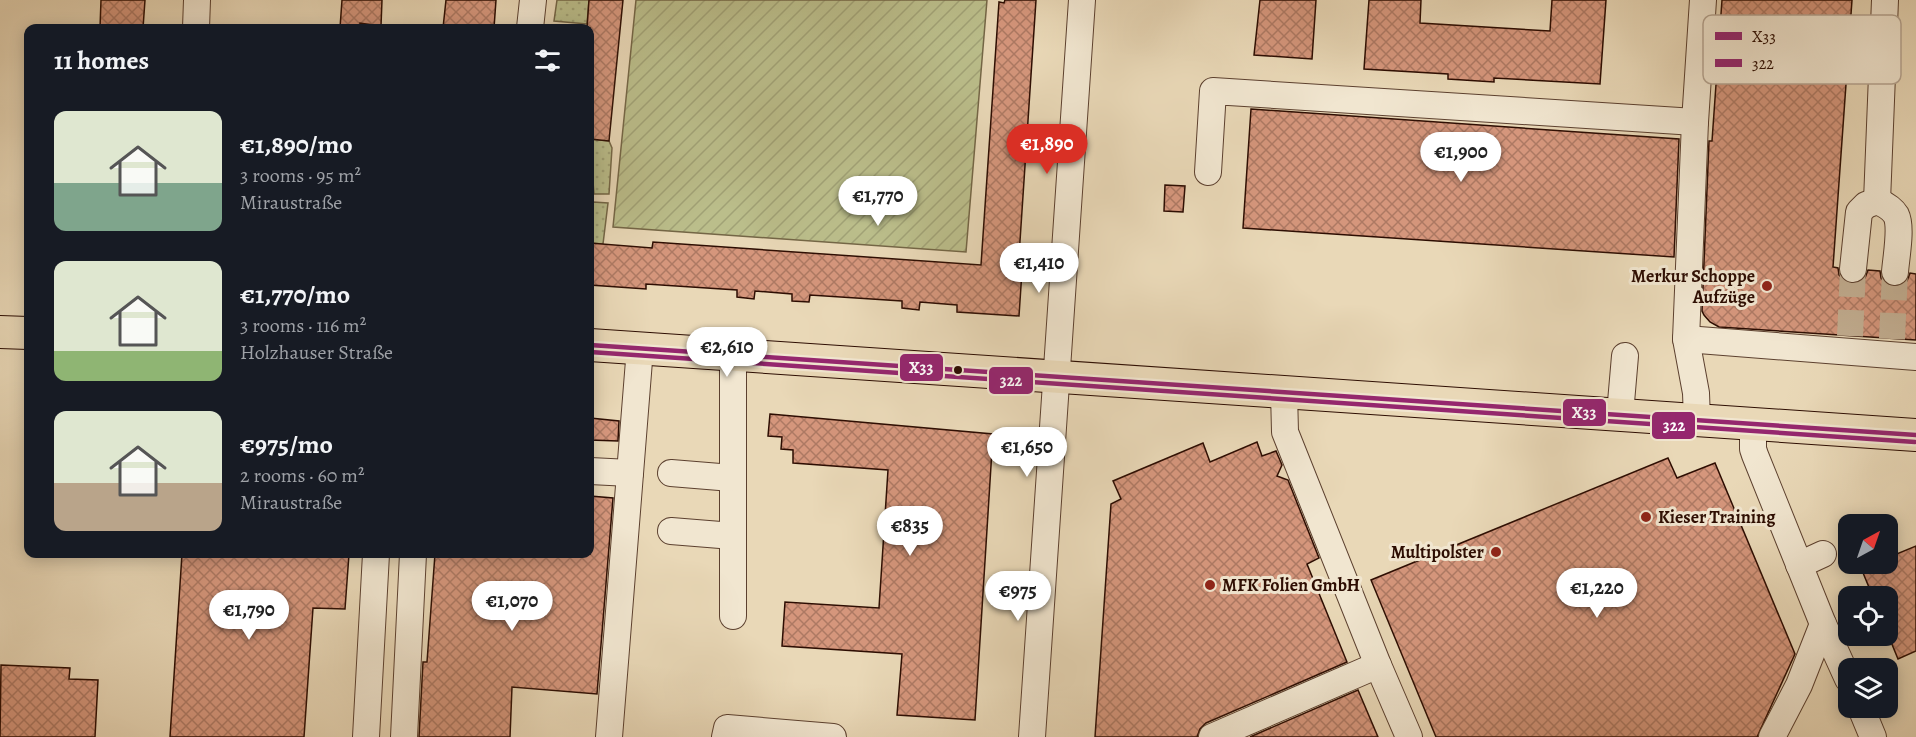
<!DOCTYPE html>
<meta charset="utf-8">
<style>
:root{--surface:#171b24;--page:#242831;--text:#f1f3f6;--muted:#9ea1a6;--accent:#d93025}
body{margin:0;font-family:Alegreya,serif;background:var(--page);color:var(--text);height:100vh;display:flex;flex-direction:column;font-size:22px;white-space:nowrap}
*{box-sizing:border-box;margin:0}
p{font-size:20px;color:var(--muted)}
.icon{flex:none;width:33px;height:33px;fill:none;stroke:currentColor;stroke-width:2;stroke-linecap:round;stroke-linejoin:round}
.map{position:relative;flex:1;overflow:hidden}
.drawer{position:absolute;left:24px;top:24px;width:570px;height:534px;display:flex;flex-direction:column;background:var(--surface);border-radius:12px;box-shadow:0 3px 15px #0003}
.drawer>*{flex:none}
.needle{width:39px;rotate:40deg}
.buttons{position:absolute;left:1838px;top:514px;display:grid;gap:12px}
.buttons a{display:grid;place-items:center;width:60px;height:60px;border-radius:12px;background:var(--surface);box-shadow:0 3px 15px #0003;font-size:30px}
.price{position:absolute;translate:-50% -51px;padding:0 14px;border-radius:21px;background:#fff;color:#222;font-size:20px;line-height:39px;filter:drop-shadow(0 2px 3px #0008)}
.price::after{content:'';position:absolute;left:50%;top:36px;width:18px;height:14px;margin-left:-9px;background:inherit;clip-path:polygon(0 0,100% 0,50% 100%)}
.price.selected{background:var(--accent);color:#fff}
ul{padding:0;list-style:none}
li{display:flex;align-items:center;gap:18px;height:150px;padding:0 30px}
li span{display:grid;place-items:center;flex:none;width:168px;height:120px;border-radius:12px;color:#555}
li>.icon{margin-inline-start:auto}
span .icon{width:72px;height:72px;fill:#fffc;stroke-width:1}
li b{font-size:26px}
h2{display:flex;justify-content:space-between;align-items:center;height:72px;padding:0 30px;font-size:26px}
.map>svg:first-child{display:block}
.grass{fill:url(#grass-dots);stroke:#746646;stroke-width:1.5}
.garden{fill:url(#garden-furrows);stroke:#746646;stroke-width:1.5}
.building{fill:url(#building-cross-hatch);stroke:#2d0d02;stroke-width:1.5}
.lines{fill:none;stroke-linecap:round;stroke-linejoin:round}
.minor-tunnel{stroke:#c3af93;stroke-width:26;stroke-dasharray:26 13;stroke-linecap:butt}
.minor-casing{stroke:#5c402f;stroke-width:28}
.major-casing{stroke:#2d0d02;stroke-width:34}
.minor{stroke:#f1e6d0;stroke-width:26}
.major{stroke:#e9d8b7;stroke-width:32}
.bus-1-casing{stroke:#f1e6d0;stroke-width:9}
.bus-2-casing{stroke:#f1e6d0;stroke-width:9}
.bus-1{stroke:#95276e;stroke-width:4.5}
.bus-2{stroke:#95276e;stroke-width:4.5}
.poi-dot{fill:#8f2418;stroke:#f1e6d0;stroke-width:2}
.bus-dot{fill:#2d0d02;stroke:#f1e6d0;stroke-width:2}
.labels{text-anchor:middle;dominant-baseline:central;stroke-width:6;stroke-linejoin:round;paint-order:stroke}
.poi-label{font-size:18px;font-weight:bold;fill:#2d0d02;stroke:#f1e6d0;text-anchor:end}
.key{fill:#f1e6d0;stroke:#b6a592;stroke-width:1.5}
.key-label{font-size:16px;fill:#2d0d02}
.line-badge{stroke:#f1e6d0;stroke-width:2}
.badge-label{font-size:16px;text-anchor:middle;font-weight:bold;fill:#fff}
</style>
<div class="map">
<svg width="1916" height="737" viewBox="0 0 1916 737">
<defs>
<pattern id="grass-dots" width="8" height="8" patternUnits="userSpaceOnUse" patternTransform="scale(1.5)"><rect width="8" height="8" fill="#bbbe8b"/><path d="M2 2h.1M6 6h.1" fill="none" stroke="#a1a276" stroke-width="1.8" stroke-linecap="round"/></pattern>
<pattern id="garden-furrows" width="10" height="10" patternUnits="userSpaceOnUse" patternTransform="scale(1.5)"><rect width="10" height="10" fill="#bbbe8b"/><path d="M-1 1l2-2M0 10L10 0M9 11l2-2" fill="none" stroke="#a1a276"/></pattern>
<pattern id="building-cross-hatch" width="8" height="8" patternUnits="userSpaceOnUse" patternTransform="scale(1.5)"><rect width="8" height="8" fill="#d5967c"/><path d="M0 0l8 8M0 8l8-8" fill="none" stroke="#ad7963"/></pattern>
</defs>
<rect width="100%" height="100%" fill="#e9d8b7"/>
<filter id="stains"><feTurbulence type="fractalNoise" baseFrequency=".00333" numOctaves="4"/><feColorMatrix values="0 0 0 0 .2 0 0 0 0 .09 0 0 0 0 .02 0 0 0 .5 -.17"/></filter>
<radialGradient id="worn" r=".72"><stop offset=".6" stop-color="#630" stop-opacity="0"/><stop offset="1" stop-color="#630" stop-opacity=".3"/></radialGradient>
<g class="grass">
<path d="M557,0H589L587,24L554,21Z"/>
<path d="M590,139L609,141L612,148L609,194H594L593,182H590Z"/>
<path d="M593,202L608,203L603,244L590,243V212H593Z"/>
</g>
<path class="garden" d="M636,0H987L966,252L613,227Z"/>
<g class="building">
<path d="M101,0H145L143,28H100Z"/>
<path d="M342,0H382L381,26L360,23V28H340Z"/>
<path d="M446,0H496L494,28H443Z"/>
<path d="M589,0H623L609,141L590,139V28H587Z"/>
<path d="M1005,0H1036L1019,256H1023L1019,316L957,312V305L920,302L919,310L902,308V301L810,295L809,302L792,301V294L755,291L754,299L737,297V290L646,284V289L590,285V243L652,248L653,242L981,265L999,2L1004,3Z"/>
<path d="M1260,0H1316L1312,59L1254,55Z"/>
<path d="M1369,0H1421L1420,23L1550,31L1552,0H1606L1600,84L1494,78V82L1448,79V74L1364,69Z"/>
<path d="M1722,0H1852L1833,267L1838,268L1839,275L1844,281L1852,284L1859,283L1865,278L1868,270L1880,271L1881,278L1886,284L1894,287L1902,285L1907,281L1910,273L1916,274V340L1719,327L1710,322L1704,315L1702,311L1709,141H1712Z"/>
<path d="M1251,109L1679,139L1674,257L1243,228Z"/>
<path d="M1165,185L1185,186L1183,212L1164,211Z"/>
<path d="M770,414L993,434L975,720L897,715L902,654L782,646L785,602L879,608L888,470L793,463V450L781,449L782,437L768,436Z"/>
<path d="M590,418L619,421L618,441L590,440Z"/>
<path d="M1257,442L1262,456L1276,451L1282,465L1277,476L1288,480L1319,558L1307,564L1347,662L1206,723L1200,729L1197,737H1095L1111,504L1121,499L1113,481L1203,443L1210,462Z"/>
<path d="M1668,458L1677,478L1715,463L1795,654L1757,737H1436L1371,580Z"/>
<path d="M590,496L613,498L597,694L512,687L510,737H419L423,662H427L435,554H590Z"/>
<path d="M1916,546V651L1898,659L1887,632V597H1873L1861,568L1871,564H1887V558Z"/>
<path d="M182,554H349L345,609L313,608L304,737H170Z"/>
<path d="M1,665L70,668L69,679L98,680L95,737H0Z"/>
<path d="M1358,690L1378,737H1250Z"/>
</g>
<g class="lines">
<g class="minor-tunnel">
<path d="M1850,336L1853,269"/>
<path d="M1892,339L1895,272"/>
</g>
<defs>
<g id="minor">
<path d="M196,28L197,0"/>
<path d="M530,28L533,0"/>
<path d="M1208,172L1213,91L1695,122"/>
<path d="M1877,201L1885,0"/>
<path d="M1853,269L1859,212L1866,205L1877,201C1884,204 1892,208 1896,215C1902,227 1896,258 1895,272"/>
<path d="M1686,339L1916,357"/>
<path d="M733,354V616"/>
<path d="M1284,392L1285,432L1378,665L1409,737"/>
<path d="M1620,414L1625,356"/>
<path d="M1697,420L1696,393L1686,339L1695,122L1703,0"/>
<path d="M1753,423V449L1755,455L1823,624L1848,679"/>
<path d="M590,471L630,473"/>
<path d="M671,473L732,478"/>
<path d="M671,531L733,536"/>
<path d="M1799,565L1823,554"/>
<path d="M1861,708L1873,737"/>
<path d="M366,737L376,554"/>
<path d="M404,737L413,554"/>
<path d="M609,737L640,348"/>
<path d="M725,737L727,728L833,737"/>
<path d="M1032,737L1082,0"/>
<path d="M1212,737L1378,665"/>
<path d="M1772,737L1799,685L1823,624"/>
</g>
<g id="major">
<path d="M0,332L28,333"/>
<path d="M590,345L1916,435"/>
</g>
</defs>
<use href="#minor" class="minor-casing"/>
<use href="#major" class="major-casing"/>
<use href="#minor" class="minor"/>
<use href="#major" class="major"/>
<defs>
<path id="bus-1" d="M590,345L1916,435"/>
<path id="bus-2" d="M590,352L1915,442"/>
</defs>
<use href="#bus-1" class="bus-1-casing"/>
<use href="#bus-2" class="bus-2-casing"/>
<use href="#bus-1" class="bus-1"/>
<use href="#bus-2" class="bus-2"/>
</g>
<g class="poi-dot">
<circle cx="1767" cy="286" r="6"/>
<circle cx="1646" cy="517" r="6"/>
<circle cx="1496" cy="552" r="6"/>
<circle cx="1210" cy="585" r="6"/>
</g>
<circle class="bus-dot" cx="958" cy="370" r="5"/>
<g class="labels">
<g class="poi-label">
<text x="1755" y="276">Merkur Schoppe<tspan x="1755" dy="21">Aufzüge</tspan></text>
<text x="1658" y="517" text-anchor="start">Kieser Training</text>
<text x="1484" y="552">Multipolster</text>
<text x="1222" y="585" text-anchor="start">MFK Folien GmbH</text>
</g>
</g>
<rect x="1703" y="15" width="198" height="69" rx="9" class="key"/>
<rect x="1715" y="32" width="27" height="8" fill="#95276e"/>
<rect x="1715" y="59" width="27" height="8" fill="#95276e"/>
<g class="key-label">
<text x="1752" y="42">X33</text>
<text x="1752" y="69">322</text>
</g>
<g class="line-badge">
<rect x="899" y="353" width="45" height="29" rx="6" fill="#95276e"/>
<rect x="988" y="366" width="46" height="29" rx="6" fill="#95276e"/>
<rect x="1562" y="398" width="45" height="29" rx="6" fill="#95276e"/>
<rect x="1651" y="411" width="45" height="29" rx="6" fill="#95276e"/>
</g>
<g class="badge-label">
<text x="921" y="373">X33</text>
<text x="1011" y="386">322</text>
<text x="1584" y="418">X33</text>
<text x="1674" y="431">322</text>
</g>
<rect width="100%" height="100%" filter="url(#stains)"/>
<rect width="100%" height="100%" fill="url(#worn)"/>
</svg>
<div class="buttons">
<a><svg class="needle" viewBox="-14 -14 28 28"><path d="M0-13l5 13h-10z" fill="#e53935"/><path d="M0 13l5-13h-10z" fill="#9ea1a6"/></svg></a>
<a><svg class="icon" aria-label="locate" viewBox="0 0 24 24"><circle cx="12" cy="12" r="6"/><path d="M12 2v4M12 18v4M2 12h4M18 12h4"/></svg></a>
<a><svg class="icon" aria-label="layers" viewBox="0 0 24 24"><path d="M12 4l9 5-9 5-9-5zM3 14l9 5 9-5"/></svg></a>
</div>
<b class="price selected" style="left:1047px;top:175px">€1,890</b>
<b class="price" style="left:1461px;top:183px">€1,900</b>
<b class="price" style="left:878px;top:227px">€1,770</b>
<b class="price" style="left:1039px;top:294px">€1,410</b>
<b class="price" style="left:727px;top:378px">€2,610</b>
<b class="price" style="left:1027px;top:478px">€1,650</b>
<b class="price" style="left:910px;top:557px">€835</b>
<b class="price" style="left:1597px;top:619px">€1,220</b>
<b class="price" style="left:1018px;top:622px">€975</b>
<b class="price" style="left:512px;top:632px">€1,070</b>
<b class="price" style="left:249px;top:641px">€1,790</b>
<section class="drawer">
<h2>11 homes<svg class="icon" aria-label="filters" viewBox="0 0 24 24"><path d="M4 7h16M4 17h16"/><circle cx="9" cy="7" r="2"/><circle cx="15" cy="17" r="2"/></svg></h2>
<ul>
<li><span style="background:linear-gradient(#dfe7d0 60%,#7fa58c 0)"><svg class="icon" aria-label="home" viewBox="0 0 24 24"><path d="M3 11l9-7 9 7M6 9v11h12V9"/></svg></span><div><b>€1,890/mo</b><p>3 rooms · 95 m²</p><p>Miraustraße</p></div></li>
<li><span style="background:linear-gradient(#dfe7d0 75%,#8fb573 0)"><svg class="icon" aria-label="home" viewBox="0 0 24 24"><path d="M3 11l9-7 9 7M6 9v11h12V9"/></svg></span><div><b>€1,770/mo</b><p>3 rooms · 116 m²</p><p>Holzhauser Straße</p></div></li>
<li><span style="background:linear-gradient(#dfe7d0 60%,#b9a48a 0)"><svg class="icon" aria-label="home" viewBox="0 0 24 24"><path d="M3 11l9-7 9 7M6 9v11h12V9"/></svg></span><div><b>€975/mo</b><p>2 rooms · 60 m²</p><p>Miraustraße</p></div></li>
</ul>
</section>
</div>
